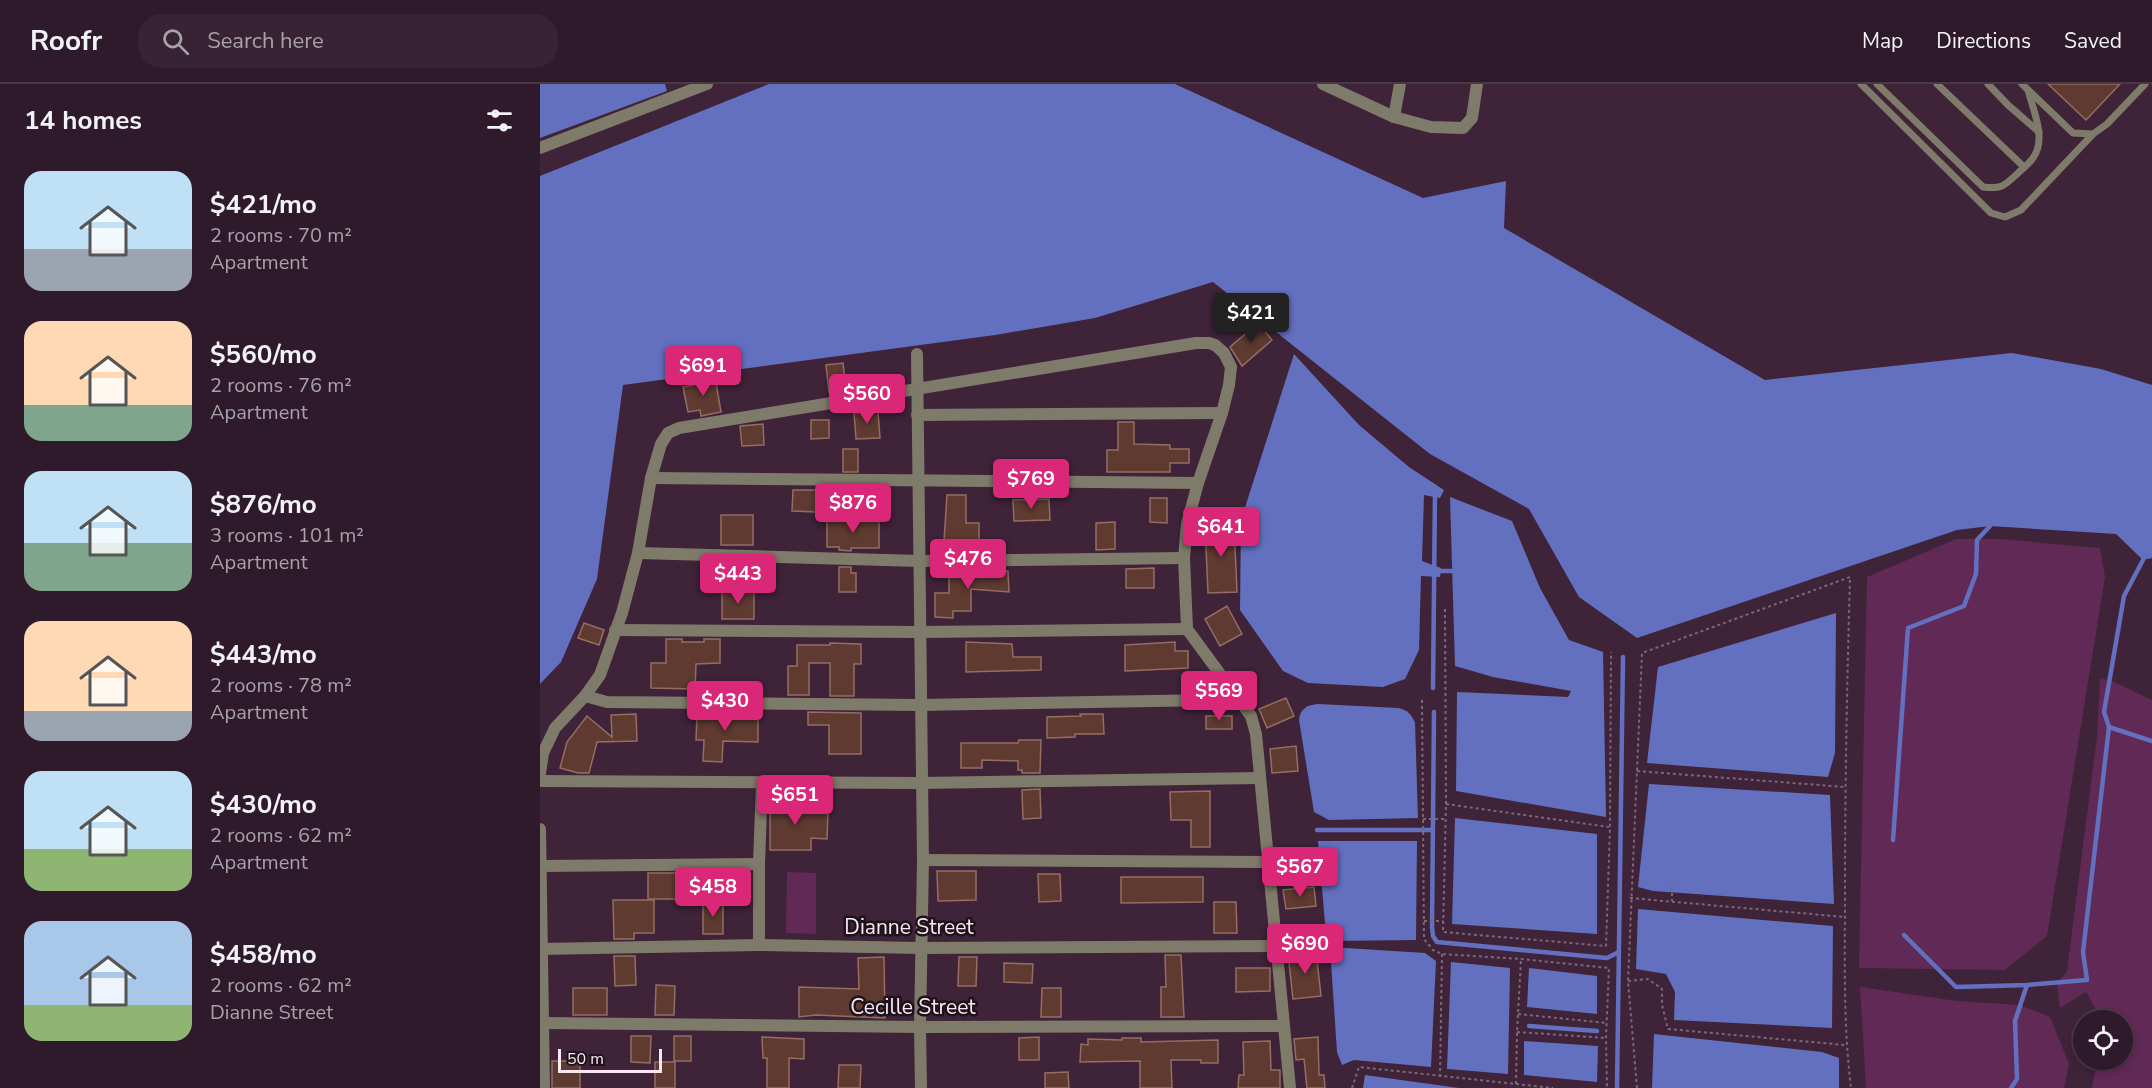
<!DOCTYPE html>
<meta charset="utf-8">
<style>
:root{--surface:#2f1a2b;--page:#372333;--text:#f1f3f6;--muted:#a7a1a9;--line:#4a3847;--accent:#db2777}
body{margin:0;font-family:"Nunito Sans",sans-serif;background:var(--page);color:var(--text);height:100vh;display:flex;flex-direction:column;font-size:22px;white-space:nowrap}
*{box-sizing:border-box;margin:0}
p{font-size:20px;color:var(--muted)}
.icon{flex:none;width:33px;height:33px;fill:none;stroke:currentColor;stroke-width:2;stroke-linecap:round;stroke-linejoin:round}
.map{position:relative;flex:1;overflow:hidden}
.details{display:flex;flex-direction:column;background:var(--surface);width:540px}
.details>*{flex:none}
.buttons{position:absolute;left:1533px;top:926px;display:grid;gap:12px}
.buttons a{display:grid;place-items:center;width:60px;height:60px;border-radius:50%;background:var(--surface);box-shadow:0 3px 9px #0003,0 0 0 2px var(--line);font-size:30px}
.scale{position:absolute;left:18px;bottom:15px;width:104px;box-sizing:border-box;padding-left:6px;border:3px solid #fae7f5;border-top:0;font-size:16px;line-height:21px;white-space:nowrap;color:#fae7f5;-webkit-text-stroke:4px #1e121b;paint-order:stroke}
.price{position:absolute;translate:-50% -51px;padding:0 14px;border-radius:6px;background:var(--accent);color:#fff;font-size:20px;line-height:39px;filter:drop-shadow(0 2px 3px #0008)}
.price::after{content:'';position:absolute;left:50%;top:36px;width:18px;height:14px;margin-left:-9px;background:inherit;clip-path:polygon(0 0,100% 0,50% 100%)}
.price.selected{background:#222;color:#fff}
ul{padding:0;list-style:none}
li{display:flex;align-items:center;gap:18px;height:150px;padding:0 24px}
li span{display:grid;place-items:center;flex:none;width:168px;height:120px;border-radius:18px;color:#555}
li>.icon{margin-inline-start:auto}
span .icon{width:72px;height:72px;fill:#fffc;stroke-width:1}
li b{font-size:26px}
h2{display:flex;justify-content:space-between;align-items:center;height:72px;padding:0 24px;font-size:26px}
header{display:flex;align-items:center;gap:36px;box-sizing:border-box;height:84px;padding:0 30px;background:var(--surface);border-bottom:2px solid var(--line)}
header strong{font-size:28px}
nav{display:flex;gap:33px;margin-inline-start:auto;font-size:21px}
.search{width:420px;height:54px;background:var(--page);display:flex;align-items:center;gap:15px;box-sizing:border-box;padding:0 21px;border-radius:24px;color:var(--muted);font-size:22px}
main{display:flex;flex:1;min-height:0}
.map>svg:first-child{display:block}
.green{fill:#612956}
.water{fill:#6370bf}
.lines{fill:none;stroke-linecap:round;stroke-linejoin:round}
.stream{stroke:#6370bf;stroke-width:4.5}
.building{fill:#5f3a31;stroke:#956d63;stroke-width:1.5}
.path{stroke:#7e6679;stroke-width:2;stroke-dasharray:3 3;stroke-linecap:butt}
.service{stroke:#7f7b6a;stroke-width:7}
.minor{stroke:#7f7b6a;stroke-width:12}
.labels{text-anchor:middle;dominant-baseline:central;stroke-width:5;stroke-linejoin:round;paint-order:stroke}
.street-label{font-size:21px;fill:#fae7f5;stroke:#1e121b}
</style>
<header>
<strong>Roofr</strong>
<div class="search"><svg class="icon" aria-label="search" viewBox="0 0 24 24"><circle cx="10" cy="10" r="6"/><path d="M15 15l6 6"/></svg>Search here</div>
<nav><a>Map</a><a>Directions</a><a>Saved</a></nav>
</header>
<main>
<section class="details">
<h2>14 homes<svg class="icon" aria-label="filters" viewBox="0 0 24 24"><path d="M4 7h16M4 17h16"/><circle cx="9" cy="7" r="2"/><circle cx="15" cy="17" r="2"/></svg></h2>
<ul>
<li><span style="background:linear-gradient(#bfe0f5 65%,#9aa5b1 0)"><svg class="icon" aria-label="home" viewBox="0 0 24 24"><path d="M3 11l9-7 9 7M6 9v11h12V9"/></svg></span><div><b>$421/mo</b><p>2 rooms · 70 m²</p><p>Apartment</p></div></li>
<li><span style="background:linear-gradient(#ffd9b3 70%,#7fa58c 0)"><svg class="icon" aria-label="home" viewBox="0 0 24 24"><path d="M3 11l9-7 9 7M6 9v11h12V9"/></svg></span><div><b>$560/mo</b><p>2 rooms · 76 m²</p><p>Apartment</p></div></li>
<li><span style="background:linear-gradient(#bfe0f5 60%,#7fa58c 0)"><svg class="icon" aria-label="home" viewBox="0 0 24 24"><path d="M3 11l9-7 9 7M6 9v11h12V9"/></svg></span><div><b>$876/mo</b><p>3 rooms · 101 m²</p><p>Apartment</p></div></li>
<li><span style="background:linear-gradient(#ffd9b3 75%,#9aa5b1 0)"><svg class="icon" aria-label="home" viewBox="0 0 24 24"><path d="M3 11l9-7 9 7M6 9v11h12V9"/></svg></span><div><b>$443/mo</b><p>2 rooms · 78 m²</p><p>Apartment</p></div></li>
<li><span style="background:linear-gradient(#bfe0f5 65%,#8fb573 0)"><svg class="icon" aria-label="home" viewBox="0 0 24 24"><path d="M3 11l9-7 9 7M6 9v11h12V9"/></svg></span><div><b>$430/mo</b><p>2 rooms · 62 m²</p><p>Apartment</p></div></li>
<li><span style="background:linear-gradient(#a9c7e8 70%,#8fb573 0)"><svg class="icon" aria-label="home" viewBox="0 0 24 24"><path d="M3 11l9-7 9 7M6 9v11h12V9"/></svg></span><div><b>$458/mo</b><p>2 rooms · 62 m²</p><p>Dianne Street</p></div></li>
</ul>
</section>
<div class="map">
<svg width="1612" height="1004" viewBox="0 0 1612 1004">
<rect width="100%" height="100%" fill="#3f2339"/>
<g class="green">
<path d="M1416,455H1460L1560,464L1565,493L1507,852L1465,886L1319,884L1327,493Z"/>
<path d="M1560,595L1570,596L1612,616V1004H1552L1558,975H1582V936H1562L1546,908L1520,924L1517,899L1527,887L1557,653Z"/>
<path d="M247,788L276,789V850L246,849Z"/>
<path d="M1320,903L1417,917L1480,921L1510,933L1529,980L1524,1004H1326Z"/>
</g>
<g class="water">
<path d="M0,0H125L127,7L0,54Z"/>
<path d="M229,0H635L883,114L966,97L964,144L1225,296L1472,269L1561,285L1612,301V474L1603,476L1576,450L1450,442L1417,446L1097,554L1039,513L989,425L890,370L673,198L555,234L455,251L83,301L57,495L21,578L0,600V92Z"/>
<path d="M754,270L819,341L869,383L904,406L900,414L884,411L882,477L901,484L900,493L881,492L879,566L865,595L843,603L768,599L743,587L700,526L701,436Z"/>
<path d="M910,413L972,437L1000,504L1029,556L1063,568L1066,733L916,707L917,608L1028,613L1031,607L953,593L915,582Z"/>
<path d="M1296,529L1295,669L1288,693L1107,679L1118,583Z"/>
<path d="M778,620L858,624C868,626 871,630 875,639L878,734L789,736L774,728L759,636C760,624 768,621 778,620Z"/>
<path d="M1109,700L1290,711L1294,820L1113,807L1098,803Z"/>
<path d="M915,734L1057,750V850L912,840Z"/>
<path d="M778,757H877L876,856L791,857L785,839Z"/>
<path d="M1098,825L1293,842L1292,944L1134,936L1135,908L1126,890L1096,885Z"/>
<path d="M790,863L885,869L896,877L891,983L814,976L802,981L797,968Z"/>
<path d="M911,878L970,884L968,990L907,985Z"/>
<path d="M989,884L1057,892V930L987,923Z"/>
<path d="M1114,950L1282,968L1299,974V1004H1112Z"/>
<path d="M984,957L1058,962L1057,998L984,991Z"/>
<path d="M825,991L919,1004H823Z"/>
</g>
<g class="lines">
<g class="stream">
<path d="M1603,476L1584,512L1564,628L1569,643L1612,657"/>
<path d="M897,487H912"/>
<path d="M893,604L895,408"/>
<path d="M894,628L892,843L893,852L897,858L1067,874L1079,868"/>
<path d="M777,746H893"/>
<path d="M1353,756L1368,544L1424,522L1436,490L1437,456L1450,442"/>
<path d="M1364,851L1416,903L1487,901L1547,896L1543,868L1569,643"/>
<path d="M989,942L1057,947"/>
<path d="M1077,1004L1083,573"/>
<path d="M1471,1004L1477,995L1475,937L1487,901"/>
</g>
</g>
<g class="building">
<path d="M1508,0H1580L1546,36Z"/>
<path d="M718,239L732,256L702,282L690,263Z"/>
<path d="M303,279L306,306L289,308L286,281Z"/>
<path d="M175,293L181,328L161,332L160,326L148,328L143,303L158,300L157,296Z"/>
<path d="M338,328L340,354L316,355L314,329Z"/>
<path d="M271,336H289V354L271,355Z"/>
<path d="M578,338H594V360L630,361V365H649V379H630V388H567V366H578Z"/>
<path d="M223,340L224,361L202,362L200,342Z"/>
<rect x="303" y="365" width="15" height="23"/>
<path d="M253,406H277L276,428L252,427Z"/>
<path d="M407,411H426V439H439V463L422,462V457H404Z"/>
<path d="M610,414H627V439L610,438Z"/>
<path d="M509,415L510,436L474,437L473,416Z"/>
<rect x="181" y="431" width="32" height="30"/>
<path d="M287,435H339V464H311V467L299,466V463H287Z"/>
<path d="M575,438V465L556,466V439Z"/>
<path d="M694,439L697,508L668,509L665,441Z"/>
<path d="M299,483H311V489H316V508H299Z"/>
<path d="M614,484V504H586V485Z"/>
<path d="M409,486L468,487L469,508L431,505V527H413V534L395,533V509H409Z"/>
<rect x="182" y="507" width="32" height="28"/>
<path d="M687,522L702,550L680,562L665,535Z"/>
<path d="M44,539L64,546L59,561L38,554Z"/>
<path d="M126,555H142V558H164V555H180V579L156,580L155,605L111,604V579H126Z"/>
<path d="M426,558L472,560L473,573H501V586L426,588Z"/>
<path d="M635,558V567H648V584L585,587V561Z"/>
<path d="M290,559L321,560V580H314V612H290V579H269V611H248V582H257V561H290Z"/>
<path d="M746,614L754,632L727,644L719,625Z"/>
<path d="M268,628L321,629V670H289V641H268Z"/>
<path d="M96,630L97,657L57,658L49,689H38L20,684L27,658L47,632L72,653L71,631Z"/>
<path d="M157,630L218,631V658L183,657L182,678L163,677L164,656H156Z"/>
<path d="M540,630H563L564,650H535V653L507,654V633L541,632Z"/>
<rect x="666" y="632" width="26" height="13"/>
<path d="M479,656H501L500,689H482V686H478V677L442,676V684H421V659H478Z"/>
<path d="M756,662L758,687L732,689L730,665Z"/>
<path d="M500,705L501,734L483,735L482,706Z"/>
<path d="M670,707V763H651V736H631L630,708Z"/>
<path d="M230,715H244V719H271V728H288L287,755L271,754V766H230Z"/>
<path d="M397,787H436V816L398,817Z"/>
<path d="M209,788L210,813H179V789Z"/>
<rect x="108" y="789" width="28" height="26"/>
<path d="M498,790H520L521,817L499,818Z"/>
<path d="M581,793H663V818L581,819Z"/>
<path d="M774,803L776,822L746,825L743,806Z"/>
<path d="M73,816H114V849H94V855H74Z"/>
<path d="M674,818H696L697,849H674Z"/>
<rect x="163" y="819" width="20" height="31"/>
<path d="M776,867L781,912L753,915L748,870Z"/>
<path d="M625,871H641L644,933H621V903H626Z"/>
<path d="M74,872H95L96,901L75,902Z"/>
<path d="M344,873L345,934L276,931L259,933V903L319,905L318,874Z"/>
<path d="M419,873H437L436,902H418Z"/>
<path d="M464,879L493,880L492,899L464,898Z"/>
<path d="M696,884H730V907L696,908Z"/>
<path d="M116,901L135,902L134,931H115Z"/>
<rect x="33" y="904" width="34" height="27"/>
<path d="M502,904H521V933H501Z"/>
<path d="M91,952H111L110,979L91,978Z"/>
<rect x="134" y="952" width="17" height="25"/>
<path d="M222,953L264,955V975L249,974V1004H227V974H223Z"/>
<path d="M499,953V976H479V954Z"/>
<path d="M778,953L779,991H784L785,1004H767L764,975L756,976L754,955Z"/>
<path d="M582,954H601V958L678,956V979H661V976H631L632,1004H600V977L540,978L541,960L548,961V955L582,956Z"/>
<path d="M730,957L731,986H740V1004H698L699,991H704L703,958Z"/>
<rect x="12" y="977" width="28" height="27"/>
<rect x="115" y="978" width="20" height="26"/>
<path d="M299,981H321L320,1004H298Z"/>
<path d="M528,988L529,1004H505V989Z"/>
</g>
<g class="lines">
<g class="path">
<path d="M905,525L906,720L903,848L1066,862L1070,743L1071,568"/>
<path d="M882,616L884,855L893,866L902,870L981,875L1069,884L1066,954L1067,1004"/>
<path d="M1097,687L1305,703"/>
<path d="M906,720L1069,743"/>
<path d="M883,735H904"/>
<path d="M1132,791V817"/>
<path d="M1090,814L1305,833"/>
<path d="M884,837H903"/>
<path d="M1088,897L1108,895L1122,905V921L1128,945L1305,961"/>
<path d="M978,930L1067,939"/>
<path d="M977,948L1066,954"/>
<path d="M900,993L902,870"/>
<path d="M976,1000L977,948L981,875"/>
<path d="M812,1004L819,983L1013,1004"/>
<path d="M1097,1004L1088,897L1102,569L1310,493C1307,598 1305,703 1305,808C1305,873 1303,939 1311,1004"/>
</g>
<g class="service">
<path d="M1321,0L1451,129L1465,133L1481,126L1553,50"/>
<path d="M1337,0L1443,103C1461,105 1463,103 1476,91C1481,86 1489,80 1493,74C1507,55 1493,26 1488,6"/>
<path d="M1397,0L1484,83"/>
<path d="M1448,0L1468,21L1499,48"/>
<path d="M1482,0L1533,49L1553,50L1567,40L1605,0"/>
</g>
<g class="minor">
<path d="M783,0L854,33L891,43L923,44L932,34L937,0"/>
<path d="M854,33L860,0"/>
<path d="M0,64L167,0"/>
<path d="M377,270L383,776L380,943L381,1004"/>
<path d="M377,331L682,329"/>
<path d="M111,394L658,399"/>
<path d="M98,469L380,477L644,474"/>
<path d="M75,546L380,548L647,545"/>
<path d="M45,612L67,618L380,621L675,616L697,611"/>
<path d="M0,689L3,669L15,644L45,612L60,591L82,529L98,469L111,394L121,360L128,349L139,344L656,259H669L675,261L684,269L691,283L689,301L682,329L658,399L647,440L644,474L647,545L711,632L716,650L750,1004"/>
<path d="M0,697L381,699L720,694"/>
<path d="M0,745L4,1004"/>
<path d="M383,776L728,778"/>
<path d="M1,782L219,780"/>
<path d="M219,861V780L222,698"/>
<path d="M0,865L219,861L380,864L737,862"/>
<path d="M3,939L380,943L743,942"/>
</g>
</g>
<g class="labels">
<g class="street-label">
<text x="369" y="843">Dianne Street</text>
<text x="373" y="923">Cecille Street</text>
</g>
</g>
</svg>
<div class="buttons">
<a><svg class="icon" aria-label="locate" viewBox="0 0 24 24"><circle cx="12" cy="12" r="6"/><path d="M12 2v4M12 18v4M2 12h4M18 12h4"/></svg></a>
</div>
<div class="scale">50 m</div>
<b class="price selected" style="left:711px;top:260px">$421</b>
<b class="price" style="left:163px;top:313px">$691</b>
<b class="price" style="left:327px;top:341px">$560</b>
<b class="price" style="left:491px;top:426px">$769</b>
<b class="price" style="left:313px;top:450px">$876</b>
<b class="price" style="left:681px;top:474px">$641</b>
<b class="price" style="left:428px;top:506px">$476</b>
<b class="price" style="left:198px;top:521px">$443</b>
<b class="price" style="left:679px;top:638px">$569</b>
<b class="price" style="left:185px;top:648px">$430</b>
<b class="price" style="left:255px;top:742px">$651</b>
<b class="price" style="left:760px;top:814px">$567</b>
<b class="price" style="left:173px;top:834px">$458</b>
<b class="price" style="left:765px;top:891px">$690</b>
</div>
</main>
